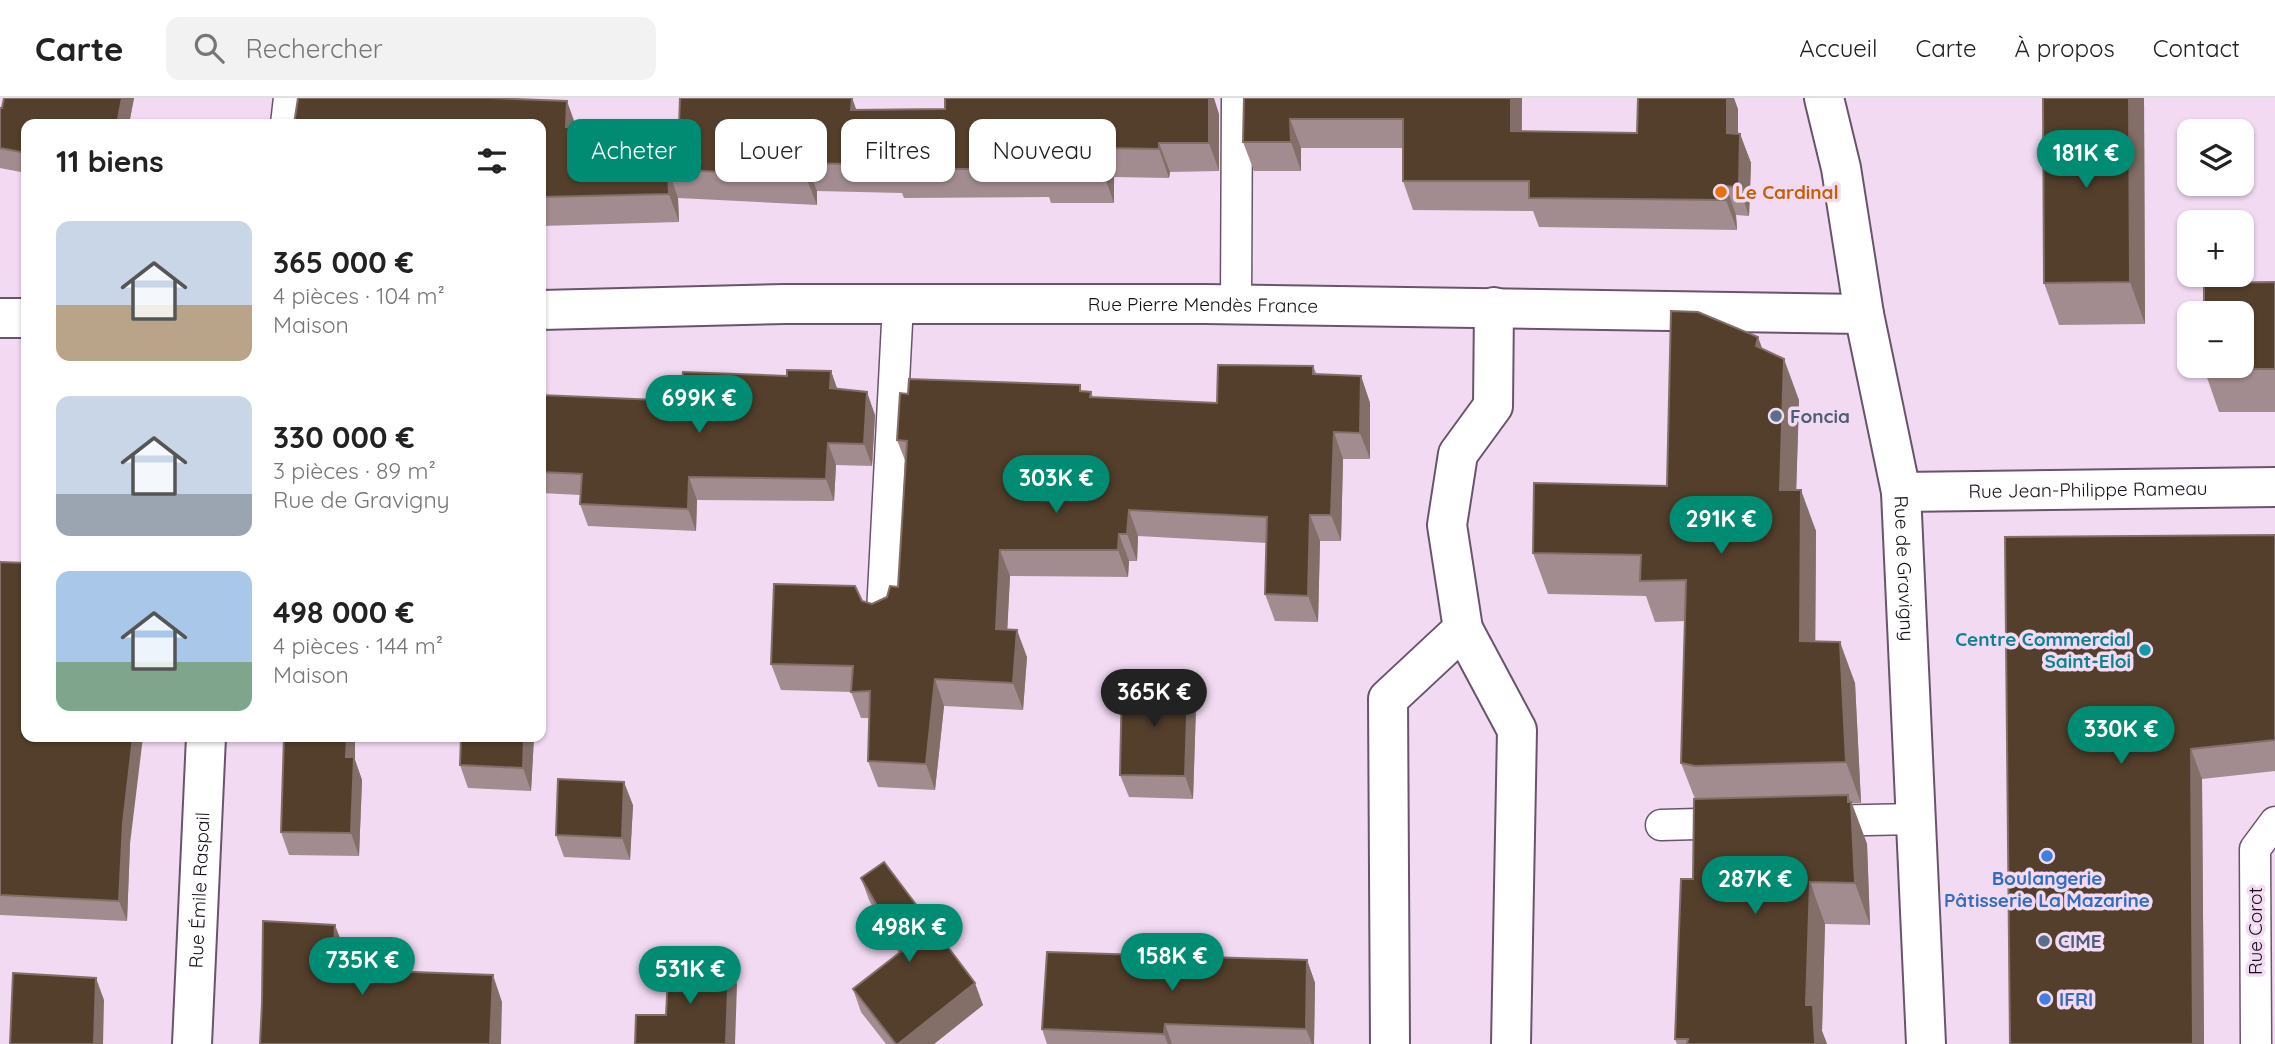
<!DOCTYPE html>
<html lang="fr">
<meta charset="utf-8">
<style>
:root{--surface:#fff;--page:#f2f2f2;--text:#222;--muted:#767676;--line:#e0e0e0;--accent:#008c73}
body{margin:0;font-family:Quicksand,sans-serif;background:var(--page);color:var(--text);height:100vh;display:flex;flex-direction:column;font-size:26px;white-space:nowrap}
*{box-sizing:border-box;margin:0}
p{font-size:23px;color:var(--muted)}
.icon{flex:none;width:38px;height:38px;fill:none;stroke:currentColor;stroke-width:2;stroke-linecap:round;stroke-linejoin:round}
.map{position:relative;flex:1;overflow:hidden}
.sheet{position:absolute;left:21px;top:21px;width:525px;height:623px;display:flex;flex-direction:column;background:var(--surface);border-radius:14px;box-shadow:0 2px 5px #0004}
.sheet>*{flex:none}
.banner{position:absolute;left:567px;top:21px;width:665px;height:63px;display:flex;gap:14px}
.fabs{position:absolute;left:2177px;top:21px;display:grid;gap:14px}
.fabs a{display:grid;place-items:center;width:77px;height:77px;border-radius:14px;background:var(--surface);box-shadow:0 2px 5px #0004;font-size:35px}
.price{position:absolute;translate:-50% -60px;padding:0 16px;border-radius:24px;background:var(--accent);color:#fff;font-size:23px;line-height:46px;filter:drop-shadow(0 2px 4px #0008)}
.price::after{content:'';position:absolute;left:50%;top:42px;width:21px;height:16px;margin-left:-10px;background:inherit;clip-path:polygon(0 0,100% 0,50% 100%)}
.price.selected{background:#222;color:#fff}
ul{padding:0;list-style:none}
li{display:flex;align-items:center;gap:21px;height:175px;padding:0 35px}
li span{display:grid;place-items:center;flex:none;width:196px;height:140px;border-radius:14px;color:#555}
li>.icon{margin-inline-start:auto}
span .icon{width:84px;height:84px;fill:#fffc;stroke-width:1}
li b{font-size:30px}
h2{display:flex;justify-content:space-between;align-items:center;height:84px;padding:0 35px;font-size:30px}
.chip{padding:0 24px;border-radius:14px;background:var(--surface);box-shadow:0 2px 5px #0004;font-size:24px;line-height:63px}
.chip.selected{background:var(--accent);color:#fff}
header{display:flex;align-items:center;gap:42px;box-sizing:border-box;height:98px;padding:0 35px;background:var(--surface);border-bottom:2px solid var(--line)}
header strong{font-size:33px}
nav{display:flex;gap:38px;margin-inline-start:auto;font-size:24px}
.search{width:490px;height:63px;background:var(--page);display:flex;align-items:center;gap:18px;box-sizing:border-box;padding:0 24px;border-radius:14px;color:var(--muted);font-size:26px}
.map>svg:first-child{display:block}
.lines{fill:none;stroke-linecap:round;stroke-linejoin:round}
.lane-casing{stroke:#69556b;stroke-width:33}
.street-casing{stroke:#69556b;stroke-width:42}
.secondary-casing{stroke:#69556b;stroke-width:42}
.lane{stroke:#fff;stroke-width:30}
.street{stroke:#fff;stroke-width:38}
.secondary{stroke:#fff;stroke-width:38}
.wall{fill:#a38c90}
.shaded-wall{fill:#836e68}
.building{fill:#543f2c;stroke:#836e68;stroke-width:2}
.food-dot{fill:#e8710a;stroke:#f2daf3;stroke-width:2.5}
.service-dot{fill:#5c6f8a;stroke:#f2daf3;stroke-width:2.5}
.culture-dot{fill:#0f9aa8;stroke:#f2daf3;stroke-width:2.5}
.shop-dot{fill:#3f7fe0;stroke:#f2daf3;stroke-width:2.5}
.labels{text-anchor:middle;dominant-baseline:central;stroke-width:7;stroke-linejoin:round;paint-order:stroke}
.food-label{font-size:19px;font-weight:bold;fill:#c56008;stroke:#f2daf3;text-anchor:start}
.street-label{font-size:19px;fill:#160f17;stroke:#f2daf3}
.service-label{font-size:19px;font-weight:bold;fill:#4e5e75;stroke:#f2daf3;text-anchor:start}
.culture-label{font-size:19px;font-weight:bold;fill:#0d838f;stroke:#f2daf3;text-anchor:end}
.shop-label{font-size:19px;font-weight:bold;fill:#366cbe;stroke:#f2daf3}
</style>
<header>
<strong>Carte</strong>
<div class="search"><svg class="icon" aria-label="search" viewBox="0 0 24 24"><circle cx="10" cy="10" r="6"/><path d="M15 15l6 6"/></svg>Rechercher</div>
<nav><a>Accueil</a><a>Carte</a><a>À propos</a><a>Contact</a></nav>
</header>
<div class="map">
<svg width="2275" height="946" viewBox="0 0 2275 946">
<rect width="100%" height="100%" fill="#f2daf3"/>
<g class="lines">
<defs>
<g id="lane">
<path d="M286,26L289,0"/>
<path d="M1236,206L1237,0"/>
<path d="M882,515L898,206"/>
<path d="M1819,723L1916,721"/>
<path d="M1661,727L1734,725"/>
<path d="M2256,946L2255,751L2275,724"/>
</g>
<g id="street">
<path id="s1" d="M541,212L785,206H1205L1864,216"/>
<path d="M0,220H26"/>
<path id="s2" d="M1901,394L2275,389"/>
<path d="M1463,531L1517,632L1511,946"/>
<path id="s3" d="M192,946L206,639"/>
<path d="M1390,946L1388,601L1463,531L1447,427L1458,356L1493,308L1494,209"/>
</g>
<g id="secondary">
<path id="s4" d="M1824,0L1841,70L1864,216L1901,394L1926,946"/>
</g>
</defs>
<use href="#lane" class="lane-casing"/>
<use href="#street" class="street-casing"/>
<use href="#secondary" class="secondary-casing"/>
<use href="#lane" class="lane"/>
<use href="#street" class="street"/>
<use href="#secondary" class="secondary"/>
</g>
<g class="wall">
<path d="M4,0H134L129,26H26V75L0,70V10H2Z"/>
<path d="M852,0L856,12L1219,16V73L1170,74L1169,80L1114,79V105H1051L1049,99L904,100L902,95L817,93V107L678,100L679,124L541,128V26L496,1L576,29L679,28Z"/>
<path d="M1244,0H1522V33L1637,35L1738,11V36H1740L1751,65L1749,118L1736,117L1737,132L1539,129L1533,113L1413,112L1403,83V50H1301V73H1254L1243,44Z"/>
<path d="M2144,0L2145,226L2059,227L2044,185Z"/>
<path d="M2275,184V314H2219L2204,271Z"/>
<path d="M1762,251L1799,302L1796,392L1816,433L1815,544L1855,585L1861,705H1852L1867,746L1870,827L1825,826L1822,933L1827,946H1677L1675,941L1693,781L1695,701L1681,665L1685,523L1655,524L1646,498L1548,496L1533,455L1667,388Z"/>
<path d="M1313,268L1317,277L1361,278L1370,305V361H1343L1341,443H1320L1318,524L1275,523L1265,496L1267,445L1138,438L1137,463H1129L1128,479L1010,478L1007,532L1027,559L1023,612L944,608L935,692L878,689L868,663L870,620H861L851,594L781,592L771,566L862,503L872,506L887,499L898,489L906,365L897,342L908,296L1083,293L1091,294L1093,299L1217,305Z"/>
<path d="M831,273L837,291L875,317L872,368L836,367L834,403L697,402L696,433L588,428L580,406V397L541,395V297L681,303L787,278Z"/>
<path d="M2275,437V673L2202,681L2204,946H2010Z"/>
<path d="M0,464L130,746L127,823L0,817Z"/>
<path d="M1196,608L1193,701L1129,699L1120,677Z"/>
<path d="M461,639H534L531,693L468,690L460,667Z"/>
<path d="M355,662L362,682L359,758L289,757L281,734Z"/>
<path d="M633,707L630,762L564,759L556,737Z"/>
<path d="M861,780L983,907L934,946H886L861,914L853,891L899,855L869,802Z"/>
<path d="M1307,862L1315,885L1314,946H1047L1042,931Z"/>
</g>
<g class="shaded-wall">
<path d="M122,0H134L129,26H117Z"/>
<path d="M852,0L862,27L851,12Z"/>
<path d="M1209,0H1214L1219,16V73L1209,45Z"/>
<path d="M1511,0H1522L1521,62L1511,33Z"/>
<path d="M1727,0H1734L1738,11V64L1727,35Z"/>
<path d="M2129,0H2144L2145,226L2130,184Z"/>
<path d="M567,3L577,31L566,29Z"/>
<path d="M1290,21L1301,50V73L1291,44Z"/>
<path d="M1740,36L1751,65L1749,118L1739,89Z"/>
<path d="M1159,45L1170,74L1169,80L1159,51Z"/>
<path d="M1104,50L1114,79V105L1104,77Z"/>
<path d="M806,65L817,93V107L806,79Z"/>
<path d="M668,71L678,100L679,124L669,96Z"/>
<path d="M1726,88L1736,117L1737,132L1726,102Z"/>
<path d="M1758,239L1773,280L1756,248Z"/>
<path d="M1784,261L1799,302L1795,433L1780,392Z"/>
<path d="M831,273L839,296L830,290Z"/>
<path d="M1361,278L1370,305V361L1360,335Z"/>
<path d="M867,294L875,317L872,368L864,346Z"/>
<path d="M1334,334L1343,361L1341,443L1331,417Z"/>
<path d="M828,345L836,367L834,403L826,381Z"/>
<path d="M689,379L697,402L696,433L688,411Z"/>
<path d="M1801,392L1816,433L1815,584L1800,543Z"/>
<path d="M1129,412L1138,438L1137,463L1127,436Z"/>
<path d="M1310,417L1320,443L1318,524L1308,498Z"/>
<path d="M1119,436L1129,463L1128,479L1118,452Z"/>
<path d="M1000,452L1010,478L1006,558L996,531Z"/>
<path d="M1017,532L1027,559L1023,612L1013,585Z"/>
<path d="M1840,544L1855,585L1861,705L1846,664Z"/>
<path d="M935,581L944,608L935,692L926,666Z"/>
<path d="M1188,586L1196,608L1193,701L1185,678Z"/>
<path d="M133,639H143L130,746L127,823L119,803L123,725Z"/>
<path d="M347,639H355V662L362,682L359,758L351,735L346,659Z"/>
<path d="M524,639H534L531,693L523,670Z"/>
<path d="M2191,651L2202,681L2204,946H2193Z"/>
<path d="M624,684L633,707L630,762L622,740Z"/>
<path d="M1848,697L1852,708L1851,704L1867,746L1870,827L1855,785Z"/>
<path d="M1810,784L1825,826L1822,933L1827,946H1816L1806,907Z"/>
<path d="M335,827L345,853L343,897L333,871Z"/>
<path d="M1307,862L1315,885L1314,946H1312L1306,931Z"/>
<path d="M729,864L737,886L735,946H726Z"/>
<path d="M493,877L502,904L501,946H490Z"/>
<path d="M96,880L104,902L103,946H94Z"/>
<path d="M975,885L983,907L934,946H898Z"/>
<path d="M1165,926L1172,946H1168L1164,936Z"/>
</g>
<g class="building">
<path d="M4,0H122L117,26H26V55L0,50V10H2Z"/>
<path d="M298,0H488L567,3L566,29L679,28L680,0H852L851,12L945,11V0H1209V45H1159V51L1104,50V77H1041V71H894V67L806,65V79L668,71L669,96L541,99V26H294Z"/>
<path d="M1244,0H1511V33L1637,35L1638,0H1727V35L1740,36L1739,89L1726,88V102L1529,100V83H1403V21H1290L1291,44H1243Z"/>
<path d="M2043,0H2129L2130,184L2044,185Z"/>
<path d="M2275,184V271H2204V268H2242V215H2204V185Z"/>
<path d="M1671,213L1698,214L1758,239L1756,248L1784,261L1780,392H1801L1800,543L1840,544L1846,664L1695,668L1681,665L1686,482L1640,483L1641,457L1533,455L1534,385L1667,388Z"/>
<path d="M1218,267L1313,268V276L1361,278L1360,335L1334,334L1331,417H1310L1308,498L1265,496L1267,419L1129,412L1127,436H1119L1118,452H1000L996,531L1017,532L1013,585L935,581L926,666L868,663L870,593L851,594L853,568L771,566L774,486L855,488L862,503L872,506L887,499L890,488L898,489L907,343L897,342L900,295L908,296L909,281L1080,287V293L1091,294L1090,299L1217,305Z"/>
<path d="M787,272L831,273L830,290L867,294L864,346L828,345L826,381L689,379L688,411L580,406L582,376L541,374V297L681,303L683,274L787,278Z"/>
<path d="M2275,437V642L2191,651L2193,946H2010L2005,439Z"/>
<path d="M0,464L26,465V639H133L123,725L119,803L0,797Z"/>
<path d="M1122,584L1188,586L1185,678L1120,677Z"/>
<path d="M284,639H347L346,659H354L351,735L281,734Z"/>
<path d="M461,639H524L523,670L460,667Z"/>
<path d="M558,681L624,684L622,740L556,737Z"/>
<path d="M1848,697V704H1851L1855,785L1810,784L1806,907H1813L1815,944H1824V946H1687L1688,941H1675L1681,781H1693L1694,701Z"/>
<path d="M884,764L975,885L898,946H896L853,891L903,852L861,780Z"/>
<path d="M263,823L335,827L333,871L493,877L490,946H260L262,905Z"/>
<path d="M1047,854L1307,862L1306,931L1165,926L1164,936L1042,931Z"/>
<path d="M669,861L729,864L726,946H635L636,917H666Z"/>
<path d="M13,875L96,880L94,946H10Z"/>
</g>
<circle class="food-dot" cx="1721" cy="94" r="7"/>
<g class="service-dot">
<circle cx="1776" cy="318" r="7"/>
<circle cx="2044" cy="843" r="7"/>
</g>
<circle class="culture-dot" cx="2145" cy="552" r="7"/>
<g class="shop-dot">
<circle cx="2047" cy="758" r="7"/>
<circle cx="2045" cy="901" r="7"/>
</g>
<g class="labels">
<g class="food-label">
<text x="1735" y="94">Le Cardinal</text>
</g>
<g class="street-label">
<text stroke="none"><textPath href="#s1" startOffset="662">Rue Pierre Mendès France</textPath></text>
<text stroke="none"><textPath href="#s2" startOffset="187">Rue Jean-Philippe Rameau</textPath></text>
<text stroke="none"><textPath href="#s4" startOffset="478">Rue de Gravigny</textPath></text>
<text stroke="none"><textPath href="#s3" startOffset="154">Rue Émile Raspail</textPath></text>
<text transform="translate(2255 833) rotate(-90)">Rue Corot</text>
</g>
<g class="service-label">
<text x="1790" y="318">Foncia</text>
<text x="2058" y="843">CIME</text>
</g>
<g class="culture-label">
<text x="2131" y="541">Centre Commercial<tspan x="2131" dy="22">Saint-Eloi</tspan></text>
</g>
<g class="shop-label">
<text x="2047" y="780">Boulangerie<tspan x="2047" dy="22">Pâtisserie La Mazarine</tspan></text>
<text x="2059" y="901" text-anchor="start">IFRI</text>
</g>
</g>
</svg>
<div class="fabs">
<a><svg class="icon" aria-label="layers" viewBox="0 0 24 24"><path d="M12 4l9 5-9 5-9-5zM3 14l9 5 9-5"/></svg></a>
<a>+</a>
<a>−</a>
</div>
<b class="price" style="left:2086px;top:92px">181K €</b>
<b class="price" style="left:699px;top:337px">699K €</b>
<b class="price" style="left:1056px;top:417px">303K €</b>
<b class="price" style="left:1721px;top:458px">291K €</b>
<b class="price selected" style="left:1154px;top:631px">365K €</b>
<b class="price" style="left:2121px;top:668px">330K €</b>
<b class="price" style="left:1755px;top:818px">287K €</b>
<b class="price" style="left:909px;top:866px">498K €</b>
<b class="price" style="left:1172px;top:895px">158K €</b>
<b class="price" style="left:362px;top:899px">735K €</b>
<b class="price" style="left:690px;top:908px">531K €</b>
<div class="banner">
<a class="chip selected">Acheter</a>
<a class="chip">Louer</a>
<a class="chip">Filtres</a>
<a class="chip">Nouveau</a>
</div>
<section class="sheet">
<h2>11 biens<svg class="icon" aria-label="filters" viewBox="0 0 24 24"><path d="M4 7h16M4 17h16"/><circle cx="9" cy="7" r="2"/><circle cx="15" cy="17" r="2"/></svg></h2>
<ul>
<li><span style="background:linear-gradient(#c9d6e8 60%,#b9a48a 0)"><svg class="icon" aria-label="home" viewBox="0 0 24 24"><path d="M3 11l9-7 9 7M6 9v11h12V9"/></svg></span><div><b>365 000 €</b><p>4 pièces · 104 m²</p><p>Maison</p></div></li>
<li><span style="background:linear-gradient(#c9d6e8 70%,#9aa5b1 0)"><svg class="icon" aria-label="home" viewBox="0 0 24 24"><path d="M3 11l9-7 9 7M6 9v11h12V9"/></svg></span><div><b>330 000 €</b><p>3 pièces · 89 m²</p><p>Rue de Gravigny</p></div></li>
<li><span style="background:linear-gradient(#a9c7e8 65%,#7fa58c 0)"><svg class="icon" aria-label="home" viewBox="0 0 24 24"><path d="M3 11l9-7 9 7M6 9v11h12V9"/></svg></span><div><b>498 000 €</b><p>4 pièces · 144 m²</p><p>Maison</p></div></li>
</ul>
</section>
</div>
